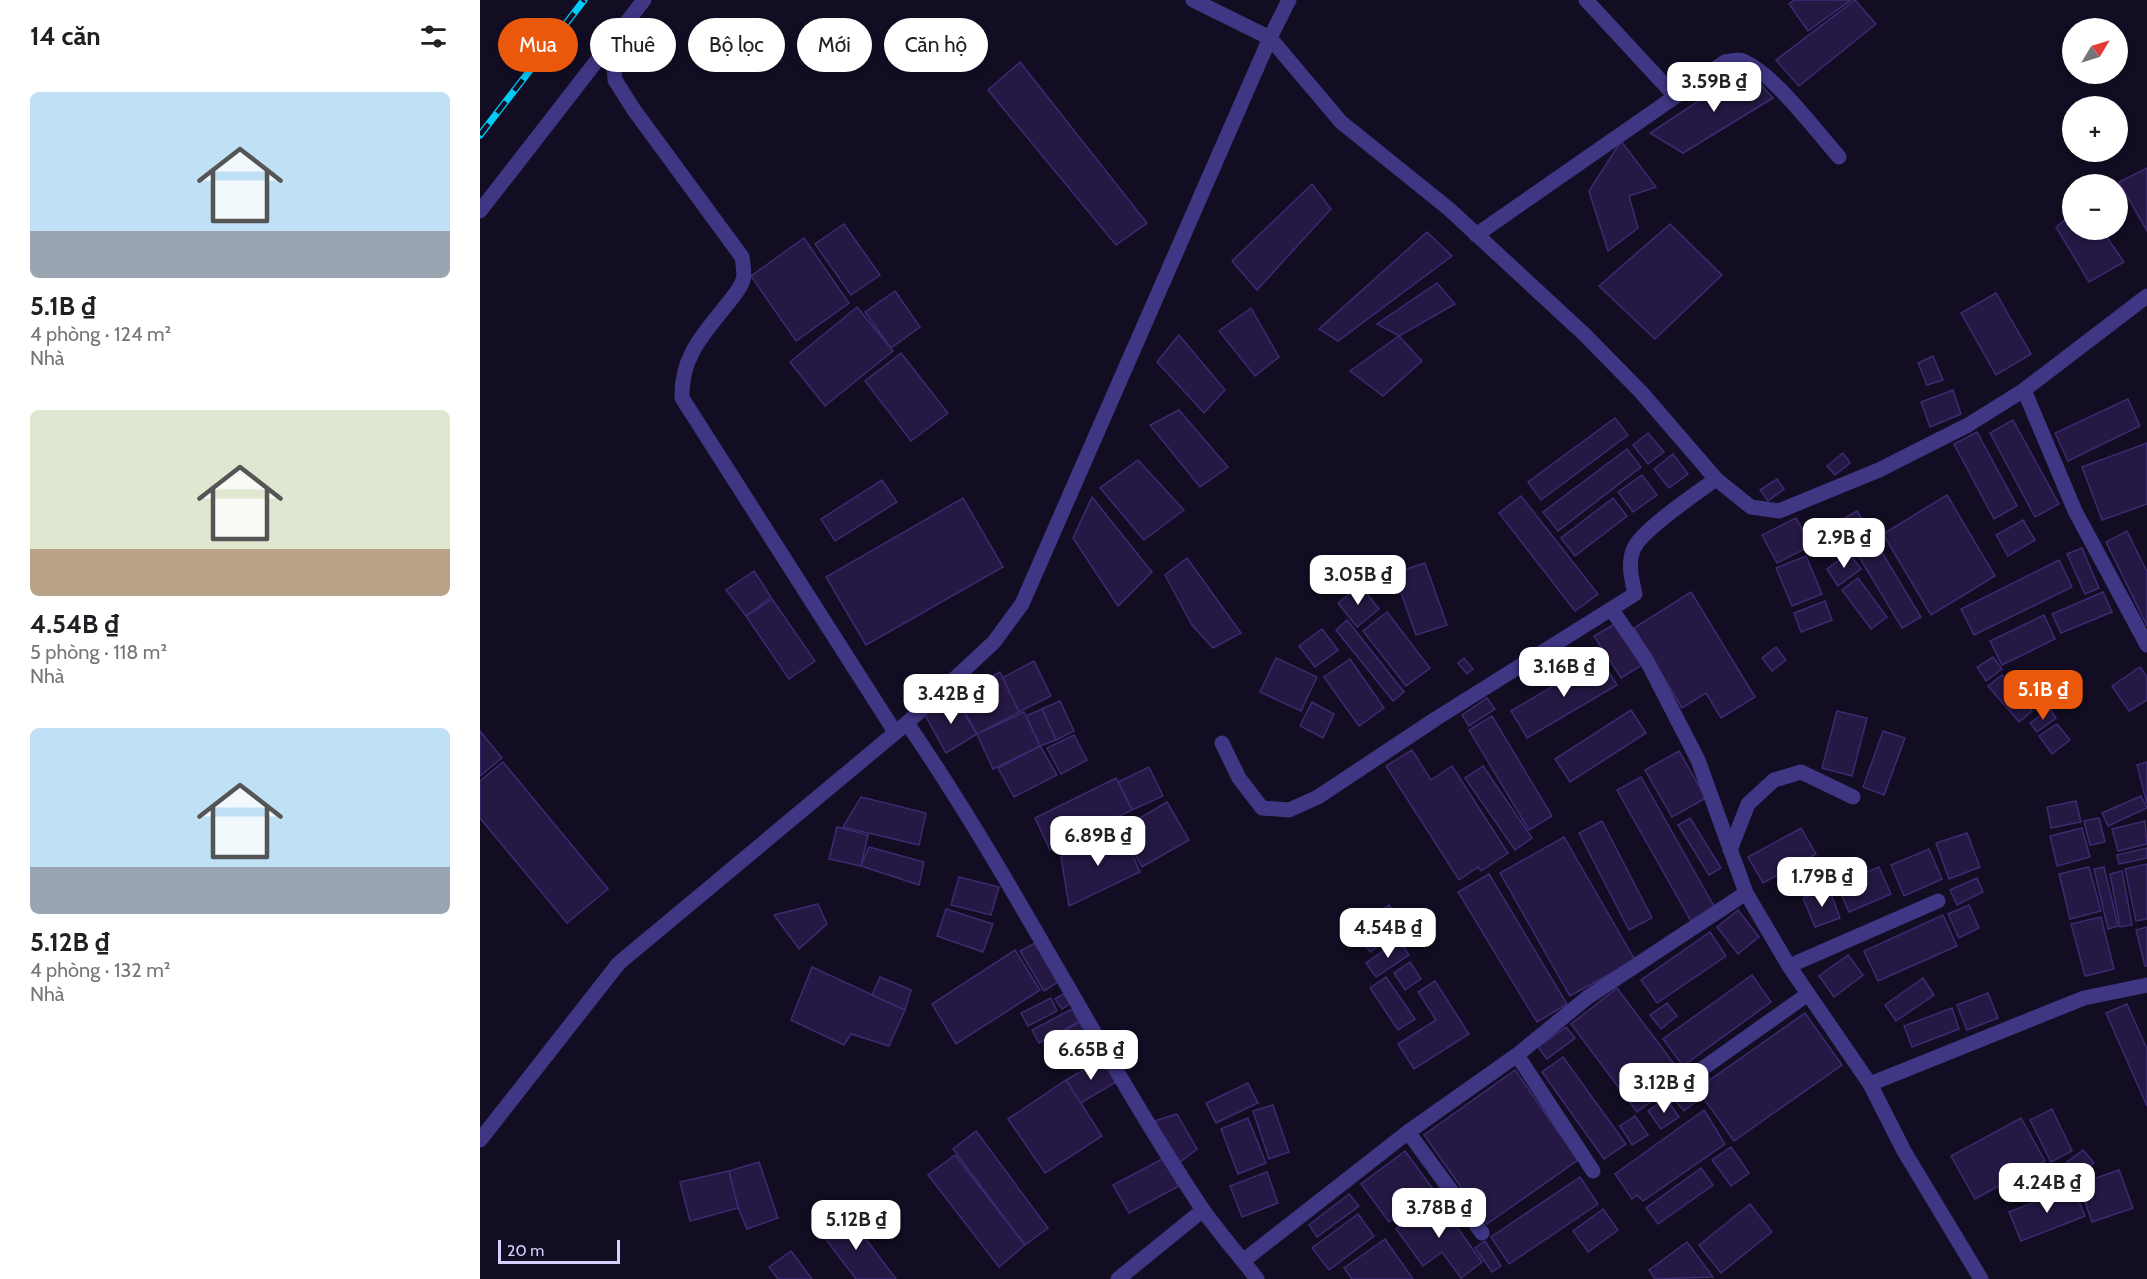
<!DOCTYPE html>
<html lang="vi">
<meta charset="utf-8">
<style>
:root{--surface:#fff;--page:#f2f2f2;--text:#202124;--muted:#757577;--accent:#ea580c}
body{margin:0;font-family:Cabin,sans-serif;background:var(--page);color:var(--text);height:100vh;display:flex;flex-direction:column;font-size:22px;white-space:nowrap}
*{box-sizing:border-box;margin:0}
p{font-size:20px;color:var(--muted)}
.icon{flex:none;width:33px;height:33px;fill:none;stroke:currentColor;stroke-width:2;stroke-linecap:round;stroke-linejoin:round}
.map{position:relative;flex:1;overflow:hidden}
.panel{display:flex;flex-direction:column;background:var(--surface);width:480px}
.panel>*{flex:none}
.hud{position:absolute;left:18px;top:18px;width:570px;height:54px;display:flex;gap:12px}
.needle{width:39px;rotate:52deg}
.buttons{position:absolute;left:1582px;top:18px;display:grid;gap:12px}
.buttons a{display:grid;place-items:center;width:66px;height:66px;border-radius:50%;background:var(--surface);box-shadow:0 3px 9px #0003;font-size:30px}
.scale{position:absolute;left:18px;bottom:15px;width:122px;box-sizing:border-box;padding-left:6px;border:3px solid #d8cfff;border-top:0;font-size:16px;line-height:21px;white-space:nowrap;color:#d8cfff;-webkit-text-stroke:4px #120d23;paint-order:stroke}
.price{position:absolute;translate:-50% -51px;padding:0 14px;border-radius:12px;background:#fff;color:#222;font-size:20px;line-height:39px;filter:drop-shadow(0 2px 3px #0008)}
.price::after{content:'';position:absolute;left:50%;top:36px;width:18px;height:14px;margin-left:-9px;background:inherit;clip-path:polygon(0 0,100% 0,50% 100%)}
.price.on{background:var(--accent);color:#fff}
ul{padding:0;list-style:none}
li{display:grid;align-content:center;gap:12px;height:318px;padding:0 30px}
li span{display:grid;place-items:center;height:186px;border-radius:9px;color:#555}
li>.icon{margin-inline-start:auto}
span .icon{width:108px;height:108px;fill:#fffc;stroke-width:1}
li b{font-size:26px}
h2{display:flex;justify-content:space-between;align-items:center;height:72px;padding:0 30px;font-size:26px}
.tag{padding:0 21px;border-radius:27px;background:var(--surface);box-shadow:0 3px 9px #0003;font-size:21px;line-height:54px}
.tag.on{background:var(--accent);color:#fff}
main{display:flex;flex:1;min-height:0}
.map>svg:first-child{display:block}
.building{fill:#251844;stroke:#3d2a71;stroke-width:1.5}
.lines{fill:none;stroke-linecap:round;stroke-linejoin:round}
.street{stroke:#3f3684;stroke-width:15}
.rail-casing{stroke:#00cdfa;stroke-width:7}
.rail{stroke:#120d23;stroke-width:4.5;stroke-dasharray:14;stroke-linecap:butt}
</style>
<main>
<section class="panel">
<h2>14 căn<svg class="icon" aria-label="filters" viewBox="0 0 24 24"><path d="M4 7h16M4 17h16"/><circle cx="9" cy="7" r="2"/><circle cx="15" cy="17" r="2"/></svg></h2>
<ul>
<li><span style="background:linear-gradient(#bfe0f5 75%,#9aa5b1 0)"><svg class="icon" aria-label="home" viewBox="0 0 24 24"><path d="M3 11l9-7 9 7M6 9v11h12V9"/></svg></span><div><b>5.1B ₫</b><p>4 phòng · 124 m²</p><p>Nhà</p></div></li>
<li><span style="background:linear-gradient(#dfe7d0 75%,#b9a48a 0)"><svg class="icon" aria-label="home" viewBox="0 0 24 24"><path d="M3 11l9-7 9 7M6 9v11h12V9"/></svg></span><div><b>4.54B ₫</b><p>5 phòng · 118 m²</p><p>Nhà</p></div></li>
<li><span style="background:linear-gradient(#bfe0f5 75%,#9aa5b1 0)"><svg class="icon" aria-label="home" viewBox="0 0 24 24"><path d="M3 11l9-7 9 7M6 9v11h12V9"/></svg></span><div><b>5.12B ₫</b><p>4 phòng · 132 m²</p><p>Nhà</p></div></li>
</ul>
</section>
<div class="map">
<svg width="1667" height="1279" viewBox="0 0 1667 1279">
<rect width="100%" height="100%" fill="#120d23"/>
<g class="building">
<path d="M1314,0H1371L1328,31L1309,4Z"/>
<path d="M1375,0L1396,24L1319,86L1296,60Z"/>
<path d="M540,62L667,223L636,245L508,90Z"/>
<path d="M1267,69L1293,98L1203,153L1170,133Z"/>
<path d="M1141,141L1176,187L1149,196L1158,228L1128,251L1109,191Z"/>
<path d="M1667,168V231L1639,182Z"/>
<path d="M832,184L851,209L777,290L752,261Z"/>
<path d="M1593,214V230H1622L1644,262L1609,282L1576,227Z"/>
<path d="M364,224L400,275L371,295L335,244Z"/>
<path d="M1190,224L1242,275L1175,339L1119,286Z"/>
<path d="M947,232L972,256L858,341L839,329Z"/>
<path d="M324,238L369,303L316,341L271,276Z"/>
<path d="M957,283L975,304L919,336L897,324Z"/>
<path d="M415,291L440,327L411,348L385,312Z"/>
<path d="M1516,293L1551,354L1516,375L1481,313Z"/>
<path d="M377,307L413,351L345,406L310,362Z"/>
<path d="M771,308L799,357L775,376L739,331Z"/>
<path d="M699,335L745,390L724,413L677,362Z"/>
<path d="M919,336L942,361L903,396L870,371Z"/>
<path d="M421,353L468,413L431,441L385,381Z"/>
<path d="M1453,356L1463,380L1447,385L1438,363Z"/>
<path d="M1473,390L1481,414L1450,427L1441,402Z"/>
<path d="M1648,399L1660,426L1588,461L1575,433Z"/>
<path d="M699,410L748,467L720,487L670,425Z"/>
<path d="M1135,418L1148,435L1061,500L1048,482Z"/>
<path d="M1533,420L1579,504L1555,517L1510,433Z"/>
<path d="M1497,432L1537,506L1514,519L1474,444Z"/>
<path d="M1168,433L1184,452L1168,464L1153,445Z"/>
<path d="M1667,443V504L1622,520L1602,467Z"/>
<path d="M1147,449L1161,467L1078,531L1063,512Z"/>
<path d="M1363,453L1370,463L1355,475L1347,466Z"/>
<path d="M1193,454L1208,474L1189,488L1174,469Z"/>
<path d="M658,460L704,510L664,540L620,488Z"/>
<path d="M1162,475L1177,495L1153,512L1138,492Z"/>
<path d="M1297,479L1304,489L1288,501L1280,490Z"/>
<path d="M402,480L417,502L355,541L341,519Z"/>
<path d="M1467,495L1515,576L1451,615L1403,534Z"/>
<path d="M1041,496L1118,594L1095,611L1019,513Z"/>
<path d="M612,497L672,572L638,606L593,538Z"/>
<path d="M483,498L523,567L386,645L346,577Z"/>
<path d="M1133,498L1147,516L1095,556L1081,538Z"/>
<path d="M1377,511L1441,617L1422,628L1358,522Z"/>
<path d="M1316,518L1331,546L1297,563L1282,535Z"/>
<path d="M1543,520L1555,540L1528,556L1516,535Z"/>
<path d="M1647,531L1667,572V626L1626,542Z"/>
<path d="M1602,548L1619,588L1605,594L1587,554Z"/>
<path d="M1369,553L1381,569L1358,586L1347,569Z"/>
<path d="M1326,556L1342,594L1312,606L1296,568Z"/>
<path d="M707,558L761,633L733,648L712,625L685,575Z"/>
<path d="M1579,560L1592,587L1494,635L1481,609Z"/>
<path d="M945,563L967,625L936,635L914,573Z"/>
<path d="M274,571L291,597L266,616L246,590Z"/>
<path d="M1378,578L1407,617L1391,629L1362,590Z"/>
<path d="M880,585L899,609L877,627L858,603Z"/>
<path d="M1211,592L1275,697L1241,718L1226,693L1202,708L1154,628Z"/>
<path d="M1623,592L1632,612L1581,633L1572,614Z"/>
<path d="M292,599L335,661L309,679L266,616Z"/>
<path d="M1345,601L1352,620L1321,632L1314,613Z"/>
<path d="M907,612L950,668L926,686L883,631Z"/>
<path d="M1564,615L1575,639L1522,665L1510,641Z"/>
<path d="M867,620L924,692L913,701L856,630Z"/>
<path d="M1136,623L1162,665L1141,678L1114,636Z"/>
<path d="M842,629L858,650L835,667L819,646Z"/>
<path d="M1296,647L1306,660L1292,671L1282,658Z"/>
<path d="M1513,657L1522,669L1506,681L1497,667Z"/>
<path d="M796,658L837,677L821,711L780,692Z"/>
<path d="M984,658L993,669L987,674L978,663Z"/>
<path d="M1120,658L1137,685L1047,738L1031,711Z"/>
<path d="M870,659L904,708L879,726L844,677Z"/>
<path d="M554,661L571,696L539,712L522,678Z"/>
<path d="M1660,667L1667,677V700L1649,711L1632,686Z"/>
<path d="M520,672L539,712L497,734L476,695Z"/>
<path d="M1522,675L1552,711L1539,722L1508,686Z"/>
<path d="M474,698L497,734L466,753L445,715Z"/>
<path d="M1007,698L1015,709L989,726L982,715Z"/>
<path d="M580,701L594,731L576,740L562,709Z"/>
<path d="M832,702L854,714L843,738L820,726Z"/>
<path d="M562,709L576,740L560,746L546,716Z"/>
<path d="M1570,709L1576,718L1557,732L1550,723Z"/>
<path d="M1151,710L1166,733L1090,782L1075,759Z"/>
<path d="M1357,711L1387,718L1372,776L1342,768Z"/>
<path d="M544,712L560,746L513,769L497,734Z"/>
<path d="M1012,716L1072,816L1049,830L989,730Z"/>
<path d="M1577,724L1590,740L1572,754L1559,736Z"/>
<path d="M0,731L22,758L0,776Z"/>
<path d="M1403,731L1425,738L1404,795L1383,787Z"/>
<path d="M594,735L607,760L581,774L567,748Z"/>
<path d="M560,746L577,775L534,797L518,768Z"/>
<path d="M932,750L951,780L972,766L1028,853L1001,871L998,867L979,880L906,766Z"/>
<path d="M1199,751L1226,798L1192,817L1165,770Z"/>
<path d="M23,762L128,889L87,923L0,818V781Z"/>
<path d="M1667,762V804L1657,765Z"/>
<path d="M1003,766L1052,838L1035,850L985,778Z"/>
<path d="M669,767L683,796L652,810L638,782Z"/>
<path d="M1161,777L1235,908L1211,921L1137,790Z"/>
<path d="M636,778L652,810L570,850L555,818Z"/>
<path d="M1661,796L1667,808L1628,826L1622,813Z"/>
<path d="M381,797L446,813L439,845L363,827Z"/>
<path d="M1596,801L1601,822L1571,828L1567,807Z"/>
<path d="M687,802L709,840L662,867L641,829Z"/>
<path d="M1210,818L1241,868L1229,875L1198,825Z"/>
<path d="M1619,818L1625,842L1610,845L1604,821Z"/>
<path d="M1122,821L1172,918L1149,930L1099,833Z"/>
<path d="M1665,821L1667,844L1638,851L1632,829Z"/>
<path d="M357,827L388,835L381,866L349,859Z"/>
<path d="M1321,828L1336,854L1283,883L1268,857Z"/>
<path d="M1602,828L1610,857L1577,866L1570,836Z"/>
<path d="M641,829L660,872L589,906L581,857Z"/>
<path d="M1487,833L1500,867L1469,879L1456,843Z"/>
<path d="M1084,837L1155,960L1090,996L1020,873Z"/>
<path d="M389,847L444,862L439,885L381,866Z"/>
<path d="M1667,848V858L1639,864L1637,855Z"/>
<path d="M1449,849L1462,879L1424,896L1411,865Z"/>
<path d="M1667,864V919L1656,921L1645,869Z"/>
<path d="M1399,867L1411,894L1369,912L1357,885Z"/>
<path d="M1609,867L1621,911L1590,919L1579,874Z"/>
<path d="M1624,867L1638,926L1628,929L1614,869Z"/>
<path d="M1642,871L1652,925L1640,927L1630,874Z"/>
<path d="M1009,874L1087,1004L1057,1022L978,892Z"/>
<path d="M479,877L519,887L511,915L471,905Z"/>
<path d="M1497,878L1503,892L1477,905L1470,890Z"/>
<path d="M1349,888L1360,918L1335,927L1323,898Z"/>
<path d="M338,904L347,924L319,949L294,915Z"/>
<path d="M909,905L925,927L890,952L874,930Z"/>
<path d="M1489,905L1499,928L1479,938L1468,914Z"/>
<path d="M466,909L513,924L503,952L457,936Z"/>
<path d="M1258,910L1279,937L1258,954L1237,927Z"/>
<path d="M1463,915L1477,946L1398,981L1384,951Z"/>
<path d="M1621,917L1634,969L1605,976L1591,924Z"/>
<path d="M1667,927V966H1665L1656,930Z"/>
<path d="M1230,932L1246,956L1177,1003L1161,980Z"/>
<path d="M919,940L929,955L896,977L886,963Z"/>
<path d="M555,943L578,982L564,991L540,951Z"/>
<path d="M535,950L560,990L476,1044L452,1004Z"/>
<path d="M1368,955L1383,975L1354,997L1339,976Z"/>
<path d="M930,962L941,979L925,990L914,973Z"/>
<path d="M332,967L425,1010L409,1046L371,1034L364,1045L311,1020Z"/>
<path d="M1272,975L1291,1002L1203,1066L1183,1039Z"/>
<path d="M400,977L431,990L425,1010L392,995Z"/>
<path d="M906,977L935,1019L918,1030L890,988Z"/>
<path d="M1443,978L1454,995L1416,1021L1405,1005Z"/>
<path d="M955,981L989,1034L934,1069L918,1044L956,1020L938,992Z"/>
<path d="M1137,988L1204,1077L1157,1112L1091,1024Z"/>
<path d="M585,993L591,1003L582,1009L575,999Z"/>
<path d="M1508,993L1518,1018L1487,1030L1477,1005Z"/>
<path d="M571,998L577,1011L548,1026L541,1013Z"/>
<path d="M1187,1003L1197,1016L1181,1029L1170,1015Z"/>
<path d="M1647,1004L1667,1049V1106L1626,1013Z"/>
<path d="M1472,1008L1479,1029L1432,1047L1424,1026Z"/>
<path d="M592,1009L599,1022L559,1043L552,1030Z"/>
<path d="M1325,1013L1362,1065L1254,1141L1217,1089Z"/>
<path d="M599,1022L608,1035L577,1055L568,1042Z"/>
<path d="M1086,1027L1095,1038L1067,1059L1058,1047Z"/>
<path d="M1083,1057L1146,1144L1124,1159L1062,1072Z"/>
<path d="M622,1059L636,1082L599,1104L586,1080Z"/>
<path d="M1035,1070L1098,1160L1007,1224L944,1135Z"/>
<path d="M586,1080L622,1136L565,1173L528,1119Z"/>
<path d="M768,1083L778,1103L736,1123L726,1103Z"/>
<path d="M1205,1084L1218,1100L1204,1111L1191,1096Z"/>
<path d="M1186,1098L1199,1117L1181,1129L1168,1111Z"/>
<path d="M793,1105L809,1152L789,1159L773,1111Z"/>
<path d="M1572,1109L1592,1151L1571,1162L1550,1120Z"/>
<path d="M1224,1110L1245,1144L1163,1201L1157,1195L1152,1199L1135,1174Z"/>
<path d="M697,1114L717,1149L696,1165L665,1124Z"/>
<path d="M1155,1116L1168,1135L1152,1145L1140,1126Z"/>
<path d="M768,1118L786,1163L758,1174L741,1129Z"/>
<path d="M1541,1118L1565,1161L1495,1199L1471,1156Z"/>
<path d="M496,1131L568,1228L545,1245L473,1149Z"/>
<path d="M1251,1147L1269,1173L1251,1186L1232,1160Z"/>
<path d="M1603,1150L1614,1163L1597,1176L1587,1162Z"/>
<path d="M925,1151L953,1189L909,1222L881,1184Z"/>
<path d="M475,1155L545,1245L519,1267L448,1175Z"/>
<path d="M684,1158L699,1186L649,1213L633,1185Z"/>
<path d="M279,1162L298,1218L267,1229L258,1208L249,1171Z"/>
<path d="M1221,1168L1233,1185L1178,1224L1166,1208Z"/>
<path d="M1639,1170L1653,1208L1612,1222L1599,1184Z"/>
<path d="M249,1171L258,1208L210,1221L200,1182Z"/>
<path d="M787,1172L798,1203L762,1217L750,1186Z"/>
<path d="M1100,1177L1118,1204L1029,1264L1011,1237Z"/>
<path d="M1593,1187L1605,1216L1541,1241L1529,1212Z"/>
<path d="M869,1194L879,1206L837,1237L829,1225Z"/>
<path d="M957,1199L1002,1262L981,1278L962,1252L943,1266L916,1229Z"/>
<path d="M1270,1204L1292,1232L1241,1273L1219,1245Z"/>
<path d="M1123,1209L1138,1230L1108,1252L1093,1231Z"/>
<path d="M367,1214L416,1279H376L341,1233Z"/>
<path d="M878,1214L894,1236L849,1270L832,1248Z"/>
<path d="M905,1239L933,1279H872L864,1268Z"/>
<path d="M1005,1241L1021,1266L1012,1272L995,1248Z"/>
<path d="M1207,1242L1233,1277L1175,1279L1169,1270Z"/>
<path d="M311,1251L332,1279H298L289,1267Z"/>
</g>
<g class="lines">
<g class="street">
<path d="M713,0L790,38L861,122L969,209L1104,334L1161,392L1236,479L1271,507L1299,511L1399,470L1488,425L1544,390L1667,296"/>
<path d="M1106,0L1194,95"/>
<path d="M132,41L135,80L154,110L262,257C263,264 265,274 263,280C260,290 251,299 245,307C221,337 201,358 202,398L415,732"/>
<path d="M0,211L164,0"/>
<path d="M996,235L1245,62C1251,61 1258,59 1263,61C1294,74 1336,131 1359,157"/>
<path d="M1544,390L1595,511L1667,645"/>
<path d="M1132,610L1167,661L1218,760L1266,893L1309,966L1390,1084L1604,998L1667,985"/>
<path d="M427,723C534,879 617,1050 721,1207C738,1232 759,1255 777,1279"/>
<path d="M742,743L759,778L782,808L809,810L838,797L957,718L1155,594C1152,580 1147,563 1154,548C1163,529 1217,493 1236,479"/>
<path d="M1250,850L1268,804L1294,780L1321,772L1373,797"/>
<path d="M1309,966L1458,901"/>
<path d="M1037,1055L1113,1171"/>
<path d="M1215,1074L1328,994"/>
<path d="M1390,1084L1424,1151L1501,1279"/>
<path d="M928,1132L1002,1233"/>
<path d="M0,1140L139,963L427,723L514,642L542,604L790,38L809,0"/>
<path d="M763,1261L928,1132L1037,1055L1108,997L1266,893"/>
<path d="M638,1279L723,1210"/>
</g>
<defs>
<path id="rail" d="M0,135L104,0"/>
</defs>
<use href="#rail" class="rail-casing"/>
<use href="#rail" class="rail"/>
</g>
</svg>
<div class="buttons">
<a><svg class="needle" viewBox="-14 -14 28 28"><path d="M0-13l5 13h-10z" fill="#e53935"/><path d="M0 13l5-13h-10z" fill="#757577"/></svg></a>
<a>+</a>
<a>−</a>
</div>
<div class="scale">20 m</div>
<b class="price" style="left:1234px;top:113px">3.59B ₫</b>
<b class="price" style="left:1364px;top:569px">2.9B ₫</b>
<b class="price" style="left:878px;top:606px">3.05B ₫</b>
<b class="price" style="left:1084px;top:698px">3.16B ₫</b>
<b class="price on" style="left:1563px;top:721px">5.1B ₫</b>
<b class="price" style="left:471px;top:725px">3.42B ₫</b>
<b class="price" style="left:618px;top:867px">6.89B ₫</b>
<b class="price" style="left:1342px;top:908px">1.79B ₫</b>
<b class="price" style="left:908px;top:959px">4.54B ₫</b>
<b class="price" style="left:611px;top:1081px">6.65B ₫</b>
<b class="price" style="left:1184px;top:1114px">3.12B ₫</b>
<b class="price" style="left:1567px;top:1214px">4.24B ₫</b>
<b class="price" style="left:959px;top:1239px">3.78B ₫</b>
<b class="price" style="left:376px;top:1251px">5.12B ₫</b>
<div class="hud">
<a class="tag on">Mua</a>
<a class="tag">Thuê</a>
<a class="tag">Bộ lọc</a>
<a class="tag">Mới</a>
<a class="tag">Căn hộ</a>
</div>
</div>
</main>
